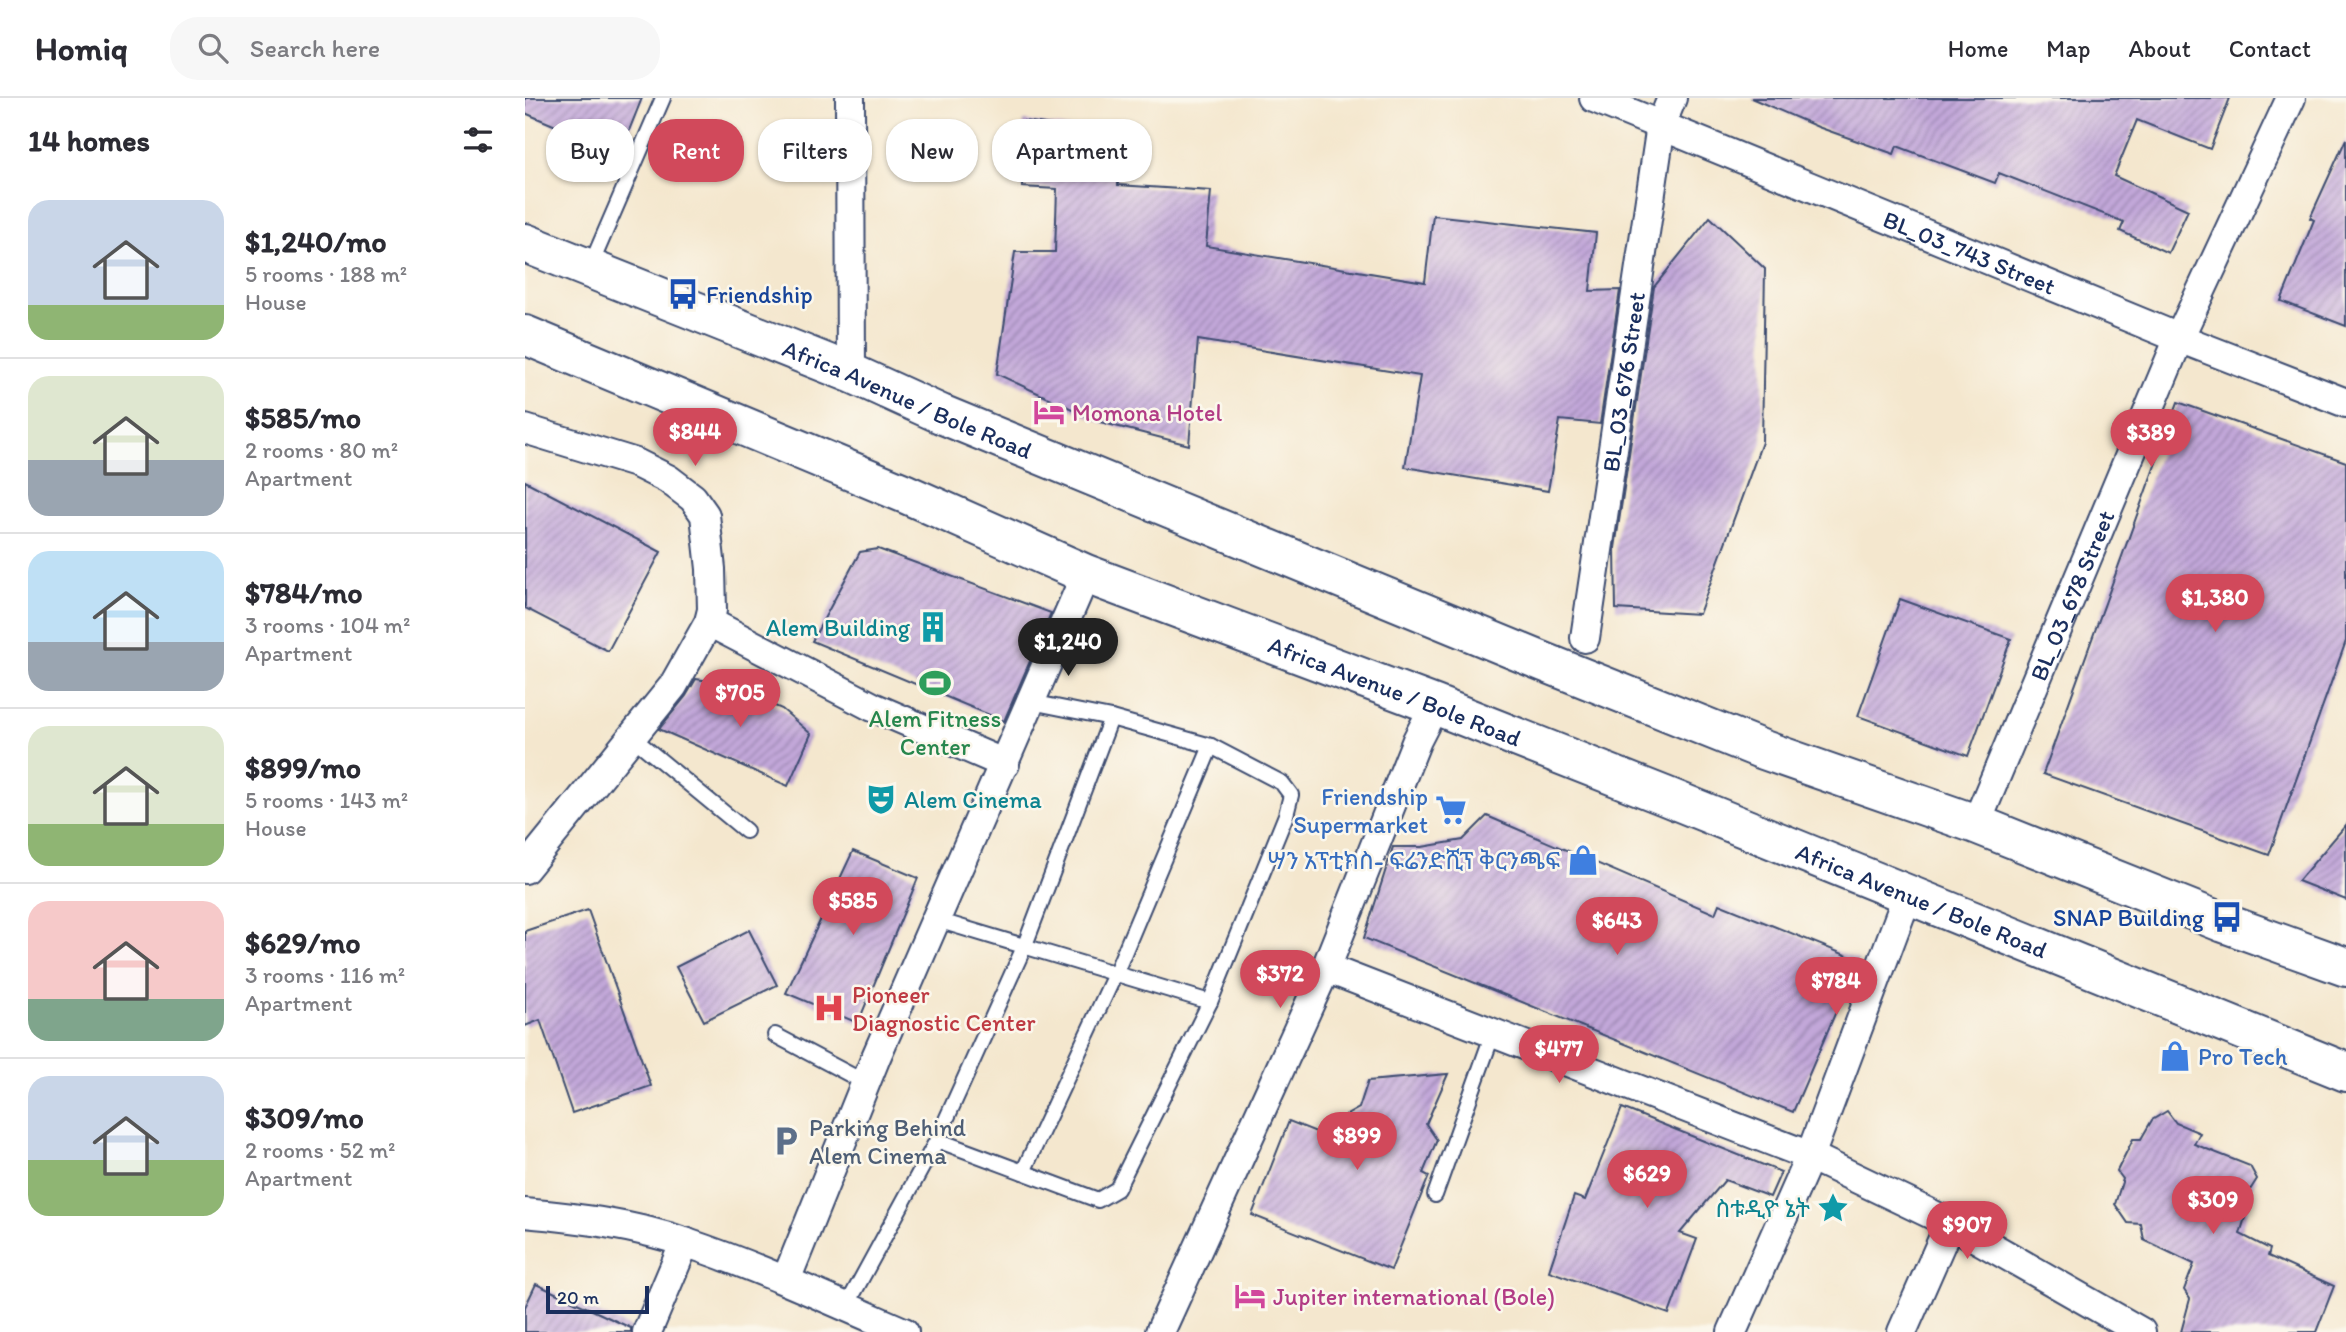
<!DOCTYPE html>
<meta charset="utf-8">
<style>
:root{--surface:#fff;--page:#f7f7f7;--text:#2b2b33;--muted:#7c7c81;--line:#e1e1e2;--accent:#d1495b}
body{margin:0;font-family:Itim,"Noto Sans Ethiopic",sans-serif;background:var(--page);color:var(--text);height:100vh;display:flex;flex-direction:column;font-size:26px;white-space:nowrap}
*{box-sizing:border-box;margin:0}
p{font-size:23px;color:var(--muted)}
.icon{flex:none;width:38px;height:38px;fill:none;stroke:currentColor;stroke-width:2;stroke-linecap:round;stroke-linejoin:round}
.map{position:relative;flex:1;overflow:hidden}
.drawer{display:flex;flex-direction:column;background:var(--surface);width:525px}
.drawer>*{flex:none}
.top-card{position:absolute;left:21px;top:21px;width:665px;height:63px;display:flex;gap:14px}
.scale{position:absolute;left:21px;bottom:18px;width:103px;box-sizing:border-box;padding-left:7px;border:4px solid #1b2f5e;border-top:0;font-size:19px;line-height:24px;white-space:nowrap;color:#1b2f5e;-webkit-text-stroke:5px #fbf7ec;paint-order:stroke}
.price{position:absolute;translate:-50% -60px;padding:0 16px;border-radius:24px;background:var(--accent);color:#fff;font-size:23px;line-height:46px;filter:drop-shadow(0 2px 4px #0008)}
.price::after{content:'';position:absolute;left:50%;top:42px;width:21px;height:16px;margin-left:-10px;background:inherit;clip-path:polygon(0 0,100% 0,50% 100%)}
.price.selected{background:#222;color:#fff}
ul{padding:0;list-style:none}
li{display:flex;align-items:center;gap:21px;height:175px;padding:0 28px}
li+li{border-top:2px solid var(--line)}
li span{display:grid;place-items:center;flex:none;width:196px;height:140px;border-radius:21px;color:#555}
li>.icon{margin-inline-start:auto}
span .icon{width:84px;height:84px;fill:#fffc;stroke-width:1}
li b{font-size:30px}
h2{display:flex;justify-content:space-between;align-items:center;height:84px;padding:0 28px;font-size:30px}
.tag{padding:0 24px;border-radius:28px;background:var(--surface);box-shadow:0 2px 5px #0004;font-size:24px;line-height:63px}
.tag.selected{background:var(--accent);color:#fff}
header{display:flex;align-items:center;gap:42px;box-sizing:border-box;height:98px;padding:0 35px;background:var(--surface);border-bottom:2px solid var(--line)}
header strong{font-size:33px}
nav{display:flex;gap:38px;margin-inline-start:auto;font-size:24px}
.search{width:490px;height:63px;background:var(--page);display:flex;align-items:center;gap:18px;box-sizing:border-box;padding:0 24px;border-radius:28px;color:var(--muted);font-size:26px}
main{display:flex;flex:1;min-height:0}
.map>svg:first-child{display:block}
.building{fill:url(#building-hatch)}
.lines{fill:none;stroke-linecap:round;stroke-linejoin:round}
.lane-casing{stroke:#3c4b6f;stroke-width:18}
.street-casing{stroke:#3c4b6f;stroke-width:32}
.primary-casing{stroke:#3c4b6f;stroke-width:42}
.lane{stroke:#fff;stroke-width:14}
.street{stroke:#fff;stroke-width:28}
.primary{stroke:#fff;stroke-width:38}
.labels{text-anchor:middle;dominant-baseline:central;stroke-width:5;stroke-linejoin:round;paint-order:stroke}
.street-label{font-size:24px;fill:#1b2f5e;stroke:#fbf7ec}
.transit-label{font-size:24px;fill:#164399;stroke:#fbf7ec;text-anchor:start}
.hotel-label{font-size:24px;fill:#b23c85;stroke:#fbf7ec;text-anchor:start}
.culture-label{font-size:24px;fill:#0d838f;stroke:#fbf7ec;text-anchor:end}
.leisure-label{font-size:24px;fill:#27864d;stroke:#fbf7ec}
.shop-label{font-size:24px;fill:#366cbe;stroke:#fbf7ec;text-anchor:end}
.health-label{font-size:24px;fill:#be3a42;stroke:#fbf7ec;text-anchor:start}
.service-label{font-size:24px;fill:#4e5e75;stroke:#fbf7ec;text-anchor:start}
</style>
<header>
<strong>Homiq</strong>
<div class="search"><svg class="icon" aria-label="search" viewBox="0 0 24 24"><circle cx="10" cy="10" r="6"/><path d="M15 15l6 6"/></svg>Search here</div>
<nav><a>Home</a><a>Map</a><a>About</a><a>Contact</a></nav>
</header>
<main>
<section class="drawer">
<h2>14 homes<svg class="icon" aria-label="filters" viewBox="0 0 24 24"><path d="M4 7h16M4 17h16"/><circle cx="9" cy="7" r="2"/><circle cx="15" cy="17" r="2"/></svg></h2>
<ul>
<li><span style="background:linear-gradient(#c9d6e8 75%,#8fb573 0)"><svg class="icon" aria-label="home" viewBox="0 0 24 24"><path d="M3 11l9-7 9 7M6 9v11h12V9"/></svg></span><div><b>$1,240/mo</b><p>5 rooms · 188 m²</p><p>House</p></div></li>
<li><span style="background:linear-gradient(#dfe7d0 60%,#9aa5b1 0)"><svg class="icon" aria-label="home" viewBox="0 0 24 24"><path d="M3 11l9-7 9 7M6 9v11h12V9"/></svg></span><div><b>$585/mo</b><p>2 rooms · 80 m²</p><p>Apartment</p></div></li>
<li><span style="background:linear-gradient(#bfe0f5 65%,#9aa5b1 0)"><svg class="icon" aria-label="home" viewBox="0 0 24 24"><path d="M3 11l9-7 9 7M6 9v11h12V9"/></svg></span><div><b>$784/mo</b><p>3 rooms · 104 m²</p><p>Apartment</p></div></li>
<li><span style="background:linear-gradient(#dfe7d0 70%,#8fb573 0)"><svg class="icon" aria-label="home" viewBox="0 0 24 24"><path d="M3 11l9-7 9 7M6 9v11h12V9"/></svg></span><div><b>$899/mo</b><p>5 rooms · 143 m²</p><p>House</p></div></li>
<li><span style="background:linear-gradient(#f6c9c9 70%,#7fa58c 0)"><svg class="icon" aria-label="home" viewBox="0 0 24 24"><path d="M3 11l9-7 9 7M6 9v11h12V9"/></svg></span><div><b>$629/mo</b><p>3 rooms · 116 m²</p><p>Apartment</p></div></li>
<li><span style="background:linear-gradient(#c9d6e8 60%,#8fb573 0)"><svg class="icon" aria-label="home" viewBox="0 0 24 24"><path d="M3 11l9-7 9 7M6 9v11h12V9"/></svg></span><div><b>$309/mo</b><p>2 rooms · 52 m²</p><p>Apartment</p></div></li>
</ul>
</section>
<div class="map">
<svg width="1821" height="1234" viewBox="0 0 1821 1234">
<defs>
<pattern id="building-hatch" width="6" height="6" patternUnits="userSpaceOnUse" patternTransform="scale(1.75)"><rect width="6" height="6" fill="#c2a7d9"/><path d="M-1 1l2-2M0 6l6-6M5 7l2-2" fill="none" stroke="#9d88b3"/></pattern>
</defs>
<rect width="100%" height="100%" fill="#fbf7ec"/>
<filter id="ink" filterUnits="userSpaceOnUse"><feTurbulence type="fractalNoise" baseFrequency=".0143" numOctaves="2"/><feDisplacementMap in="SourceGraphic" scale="14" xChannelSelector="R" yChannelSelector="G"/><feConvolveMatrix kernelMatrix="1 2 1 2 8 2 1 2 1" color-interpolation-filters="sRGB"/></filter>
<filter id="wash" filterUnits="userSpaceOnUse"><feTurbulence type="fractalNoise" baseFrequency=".00686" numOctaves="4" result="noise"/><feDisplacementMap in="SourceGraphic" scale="28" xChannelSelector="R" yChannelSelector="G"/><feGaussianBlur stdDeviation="1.57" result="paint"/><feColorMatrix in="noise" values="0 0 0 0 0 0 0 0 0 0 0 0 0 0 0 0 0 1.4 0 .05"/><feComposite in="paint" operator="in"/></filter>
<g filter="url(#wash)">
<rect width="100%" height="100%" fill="#f4e7ce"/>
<g id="blocks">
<g class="building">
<path d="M0,0H117L95,55L0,15Z"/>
<path d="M1226,0H1705L1685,51L1612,22L1589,78L1663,112L1643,155L1595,133L1599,124L1474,75L1470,85L1372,48L1369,56L1293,29Z"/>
<path d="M499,23L595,37L593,87L686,93L681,148L900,184L908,117L1071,135L1065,193L1095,192L1075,326L1035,322L1023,393L880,369L895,278L673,242L664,347L575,324L472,276L490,154H530L532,91L497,89Z"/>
<path d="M1821,41V228L1756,203L1789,122L1785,120Z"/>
<path d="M1185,119L1240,171L1237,344L1174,516L1091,511L1090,450L1129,189Z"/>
<path d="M1653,304L1821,364V543L1744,757L1518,676Z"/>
<path d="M0,383L136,454L83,553L0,510Z"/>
<path d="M353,451L526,515L479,623L287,543L335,454Z"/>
<path d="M1375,501L1486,541L1443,658L1333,618Z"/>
<path d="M171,581L197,585L257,611L286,636L263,688L134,631L161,598Z"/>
<path d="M962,718L1190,816L1194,806L1333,862L1268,1014L839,840L868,749H897L938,742Z"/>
<path d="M1821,727V802L1773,783Z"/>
<path d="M328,753L393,780L333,925L261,895Z"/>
<path d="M63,812L126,988L47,1015L15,922L0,928V833Z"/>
<path d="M224,832L252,887L179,923L151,869Z"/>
<path d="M923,976L901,1026L912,1042L898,1075L904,1078L866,1172L727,1117L764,1023L791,1034L834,1010L843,983Z"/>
<path d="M1097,1010L1256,1074L1245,1099L1200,1082L1155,1135L1172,1141L1144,1216L1024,1173L1049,1098L1060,1102Z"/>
<path d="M1642,1013L1651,1025L1675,1035L1669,1046L1725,1068L1732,1081L1720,1100L1723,1110L1715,1136L1745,1151L1743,1158L1809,1188L1791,1234H1656L1665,1201L1659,1192L1669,1166L1619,1142L1616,1126L1603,1125L1590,1106L1598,1081L1592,1073L1608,1041H1616L1627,1022Z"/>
<path d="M11,1186L106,1230V1234H0V1209Z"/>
</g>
</g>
</g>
<g filter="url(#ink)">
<use href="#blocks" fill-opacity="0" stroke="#3c4b6f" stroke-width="2"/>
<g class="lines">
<defs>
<g id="lane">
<path d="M65,169L138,0"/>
<path d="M107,639L221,733"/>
<path d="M412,822L685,904"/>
<path d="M250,937L341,985"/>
<path d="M412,1042L573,1102L592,1091L685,904L761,717L766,697L757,685L686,648L586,620L506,604"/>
<path d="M498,1074L591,874L686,648"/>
<path d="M910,1097L968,935"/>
<path d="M321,1209L412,1042L500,847L586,620"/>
</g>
<g id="street">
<path d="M325,0L326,275"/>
<path id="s1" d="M1069,0L1654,240L1821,305"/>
<path d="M0,331L111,365L143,381L168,400L180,417L186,471L187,512L184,524L148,588L0,771"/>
<path d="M184,524L348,609L480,666"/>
<path id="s2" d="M1060,540L1136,27L1147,0"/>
<path id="s3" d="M1451,726L1654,240L1766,0"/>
<path d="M801,870L1285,1058L1425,1125L1616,1234"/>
<path d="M0,1115C54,1120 110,1127 162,1145C236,1170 307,1203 379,1234"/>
<path d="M261,1182L351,959L561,476"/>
<path d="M122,1234L160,1144"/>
<path d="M635,1234L801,870L892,642L910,607"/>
<path d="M1207,1234L1285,1058L1383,796"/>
<path d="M1377,1234L1425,1125"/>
</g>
<g id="primary">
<path id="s4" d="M0,145L326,275L416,316L1014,562L1236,651L1451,726L1699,825L1821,869"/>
<path id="s5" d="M0,237L381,396L561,476L910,607L1140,698L1821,974"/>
</g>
</defs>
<use href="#lane" class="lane-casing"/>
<use href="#street" class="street-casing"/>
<use href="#primary" class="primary-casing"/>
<use href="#lane" class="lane"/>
<use href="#street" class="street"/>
<use href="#primary" class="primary"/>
</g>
</g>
<defs>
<symbol id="bus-bare" viewBox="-9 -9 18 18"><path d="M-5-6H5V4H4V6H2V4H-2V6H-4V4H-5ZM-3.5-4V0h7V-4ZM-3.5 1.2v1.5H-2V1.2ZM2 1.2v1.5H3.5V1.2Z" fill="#1a4fb4" stroke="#fbf7ec" stroke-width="2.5" paint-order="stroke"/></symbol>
<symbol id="hotel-bare" viewBox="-9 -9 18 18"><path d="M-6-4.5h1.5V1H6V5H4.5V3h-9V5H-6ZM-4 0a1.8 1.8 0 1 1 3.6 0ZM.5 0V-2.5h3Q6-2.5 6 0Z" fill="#d1479c" stroke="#fbf7ec" stroke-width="2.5" paint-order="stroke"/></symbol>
<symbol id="building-bare" viewBox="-9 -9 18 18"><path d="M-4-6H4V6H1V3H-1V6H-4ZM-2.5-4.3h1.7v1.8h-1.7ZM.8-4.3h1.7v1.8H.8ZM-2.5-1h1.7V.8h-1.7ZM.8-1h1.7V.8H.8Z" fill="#0f9aa8" stroke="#fbf7ec" stroke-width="2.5" paint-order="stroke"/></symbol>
<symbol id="stadium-bare" viewBox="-9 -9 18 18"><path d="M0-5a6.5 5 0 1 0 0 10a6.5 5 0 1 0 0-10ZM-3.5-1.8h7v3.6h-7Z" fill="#2e9e5b" stroke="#fbf7ec" stroke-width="2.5" paint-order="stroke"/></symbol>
<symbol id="theatre-bare" viewBox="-9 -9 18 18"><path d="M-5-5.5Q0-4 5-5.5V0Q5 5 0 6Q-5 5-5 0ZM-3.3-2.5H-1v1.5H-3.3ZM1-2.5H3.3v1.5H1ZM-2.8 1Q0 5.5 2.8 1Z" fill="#0f9aa8" stroke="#fbf7ec" stroke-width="2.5" paint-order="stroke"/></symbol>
<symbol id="supermarket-bare" viewBox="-9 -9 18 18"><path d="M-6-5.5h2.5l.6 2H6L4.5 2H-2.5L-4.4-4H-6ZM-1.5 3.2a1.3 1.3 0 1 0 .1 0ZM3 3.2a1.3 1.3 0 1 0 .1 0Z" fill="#3f7fe0" stroke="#fbf7ec" stroke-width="2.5" paint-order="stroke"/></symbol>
<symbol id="shop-bare" viewBox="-9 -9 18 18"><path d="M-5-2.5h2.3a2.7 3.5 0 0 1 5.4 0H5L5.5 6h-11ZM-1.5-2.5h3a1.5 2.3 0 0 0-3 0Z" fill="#3f7fe0" stroke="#fbf7ec" stroke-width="2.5" paint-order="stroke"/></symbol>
<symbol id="hospital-bare" viewBox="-9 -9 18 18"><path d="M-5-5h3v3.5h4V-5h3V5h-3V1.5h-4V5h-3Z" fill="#e0444e" stroke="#fbf7ec" stroke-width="2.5" paint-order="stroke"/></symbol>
<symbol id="parking-bare" viewBox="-9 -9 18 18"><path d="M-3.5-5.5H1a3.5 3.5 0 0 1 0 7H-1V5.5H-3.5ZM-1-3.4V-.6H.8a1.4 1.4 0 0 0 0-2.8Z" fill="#5c6f8a" stroke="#fbf7ec" stroke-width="2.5" paint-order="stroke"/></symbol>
<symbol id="sight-bare" viewBox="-9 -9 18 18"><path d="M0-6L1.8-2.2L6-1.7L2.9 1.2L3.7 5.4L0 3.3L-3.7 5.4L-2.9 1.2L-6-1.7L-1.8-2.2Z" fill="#0f9aa8" stroke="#fbf7ec" stroke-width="2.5" paint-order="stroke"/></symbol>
</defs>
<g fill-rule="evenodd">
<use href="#bus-bare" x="136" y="174" width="44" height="44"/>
<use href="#hotel-bare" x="502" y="292" width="44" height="44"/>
<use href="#building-bare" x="386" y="507" width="44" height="44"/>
<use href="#stadium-bare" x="388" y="563" width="44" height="44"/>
<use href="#theatre-bare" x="334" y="679" width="44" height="44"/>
<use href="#supermarket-bare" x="904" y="690" width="44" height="44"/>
<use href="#shop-bare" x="1036" y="740" width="44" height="44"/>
<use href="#bus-bare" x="1680" y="797" width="44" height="44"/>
<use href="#hospital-bare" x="282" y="888" width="44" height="44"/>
<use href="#shop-bare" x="1628" y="936" width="44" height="44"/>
<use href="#parking-bare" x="239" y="1021" width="44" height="44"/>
<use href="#sight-bare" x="1286" y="1088" width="44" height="44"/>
<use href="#hotel-bare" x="703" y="1176" width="44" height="44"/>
</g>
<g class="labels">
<g class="street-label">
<text stroke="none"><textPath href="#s1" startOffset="406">BL_03_743 Street</textPath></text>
<text stroke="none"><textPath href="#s2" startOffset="259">BL_03_676 Street</textPath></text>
<text stroke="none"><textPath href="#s4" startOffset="413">Africa Avenue / Bole Road</textPath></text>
<text stroke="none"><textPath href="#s3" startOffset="248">BL_03_678 Street</textPath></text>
<text stroke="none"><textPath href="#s5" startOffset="940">Africa Avenue / Bole Road</textPath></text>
<text stroke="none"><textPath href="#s5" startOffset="1507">Africa Avenue / Bole Road</textPath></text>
</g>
<g class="transit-label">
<text x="181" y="196">Friendship</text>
<text x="1679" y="819" text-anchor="end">SNAP Building</text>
</g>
<g class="hotel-label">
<text x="547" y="314">Momona Hotel</text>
<text x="748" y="1198">Jupiter international (Bole)</text>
</g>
<g class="culture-label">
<text x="385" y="529">Alem Building</text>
<text x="379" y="701" text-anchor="start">Alem Cinema</text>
<text x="1285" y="1110">ስቱዲዮ ኔት</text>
</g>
<g class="leisure-label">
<text x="410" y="620">Alem Fitness<tspan x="410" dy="28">Center</tspan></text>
</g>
<g class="shop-label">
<text x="903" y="698">Friendship<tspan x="903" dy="28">Supermarket</tspan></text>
<text x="1035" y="762">ሣን አፕቲክስ- ፍሬንድሺፕ ቅርንጫፍ</text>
<text x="1673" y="958" text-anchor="start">Pro Tech</text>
</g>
<g class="health-label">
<text x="327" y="896">Pioneer<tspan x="327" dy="28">Diagnostic Center</tspan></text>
</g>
<g class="service-label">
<text x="284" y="1029">Parking Behind<tspan x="284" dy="28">Alem Cinema</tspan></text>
</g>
</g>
</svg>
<div class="scale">20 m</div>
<b class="price" style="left:170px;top:370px">$844</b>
<b class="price" style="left:1626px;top:371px">$389</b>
<b class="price" style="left:1690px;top:536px">$1,380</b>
<b class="price selected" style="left:543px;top:580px">$1,240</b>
<b class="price" style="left:215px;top:631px">$705</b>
<b class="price" style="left:328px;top:839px">$585</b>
<b class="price" style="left:1092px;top:859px">$643</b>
<b class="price" style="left:755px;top:912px">$372</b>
<b class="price" style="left:1311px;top:919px">$784</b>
<b class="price" style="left:1034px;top:987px">$477</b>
<b class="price" style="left:832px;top:1074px">$899</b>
<b class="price" style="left:1122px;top:1112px">$629</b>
<b class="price" style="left:1688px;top:1138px">$309</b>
<b class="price" style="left:1442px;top:1163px">$907</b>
<div class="top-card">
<a class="tag">Buy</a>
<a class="tag selected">Rent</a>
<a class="tag">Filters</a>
<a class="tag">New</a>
<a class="tag">Apartment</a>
</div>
</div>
</main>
